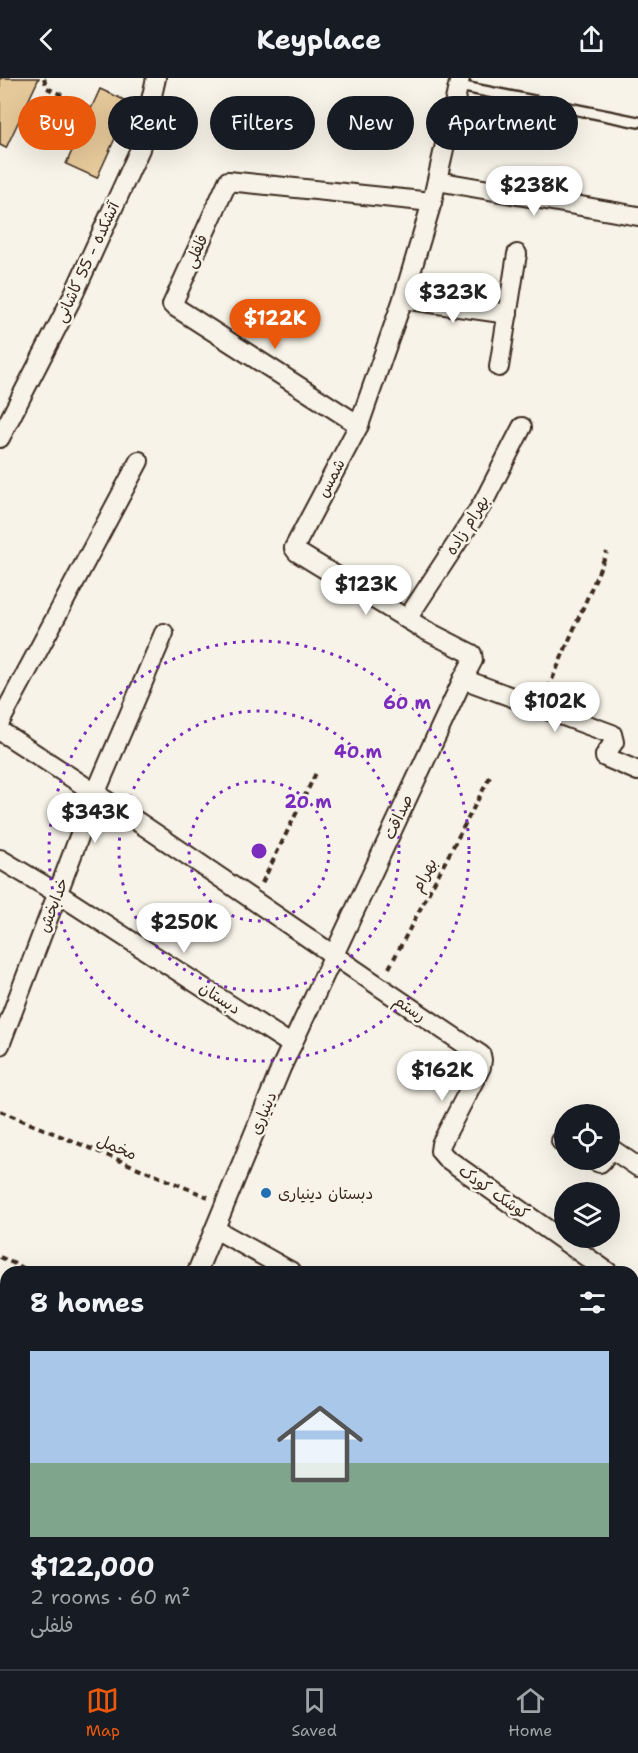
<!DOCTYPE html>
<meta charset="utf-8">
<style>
:root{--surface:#171b24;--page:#20242c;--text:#f1f3f6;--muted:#9ea1a6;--line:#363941;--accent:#ea580c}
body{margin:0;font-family:"Shantell Sans","Playpen Sans Arabic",sans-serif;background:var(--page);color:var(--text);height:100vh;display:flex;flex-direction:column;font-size:22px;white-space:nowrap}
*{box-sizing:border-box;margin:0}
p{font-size:20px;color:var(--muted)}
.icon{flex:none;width:33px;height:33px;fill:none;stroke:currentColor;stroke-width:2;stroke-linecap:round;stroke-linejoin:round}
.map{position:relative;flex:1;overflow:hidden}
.sheet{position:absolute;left:0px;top:1188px;width:639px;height:404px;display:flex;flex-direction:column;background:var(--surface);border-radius:18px 18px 0 0;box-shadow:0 6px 24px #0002}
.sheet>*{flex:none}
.guide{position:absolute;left:18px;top:18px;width:603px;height:54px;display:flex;gap:12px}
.tools{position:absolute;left:554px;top:1026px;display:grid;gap:12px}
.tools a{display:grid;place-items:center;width:66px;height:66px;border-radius:50%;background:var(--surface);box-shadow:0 6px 24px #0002;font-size:30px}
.price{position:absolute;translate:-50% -51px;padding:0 14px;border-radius:21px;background:#fff;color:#222;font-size:20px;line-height:39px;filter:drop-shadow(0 2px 3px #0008)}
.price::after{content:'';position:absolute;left:50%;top:36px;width:18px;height:14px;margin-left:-9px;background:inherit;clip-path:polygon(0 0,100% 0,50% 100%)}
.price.active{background:var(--accent);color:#fff}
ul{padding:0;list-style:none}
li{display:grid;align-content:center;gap:12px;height:318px;padding:0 30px}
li+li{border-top:2px solid var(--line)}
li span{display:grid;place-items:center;height:186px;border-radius:0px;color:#555}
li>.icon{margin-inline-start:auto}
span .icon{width:108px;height:108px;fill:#fffc;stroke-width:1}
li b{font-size:26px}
h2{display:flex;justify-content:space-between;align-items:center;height:72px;padding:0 30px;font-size:26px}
.tag{padding:0 21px;border-radius:27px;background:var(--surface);box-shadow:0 6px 24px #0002;font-size:21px;line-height:54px}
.tag.active{background:var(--accent);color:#fff}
header{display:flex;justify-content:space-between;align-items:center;height:78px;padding:0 30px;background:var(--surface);font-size:27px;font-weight:700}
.tabs{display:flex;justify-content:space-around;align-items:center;height:84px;border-top:2px solid var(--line);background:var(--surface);font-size:16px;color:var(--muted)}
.tabs a{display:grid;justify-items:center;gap:3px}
.tabs .active{color:var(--accent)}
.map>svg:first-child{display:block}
.building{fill:#e6c99a;stroke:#3b2a1e;stroke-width:1.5}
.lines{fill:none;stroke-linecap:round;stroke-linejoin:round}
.lane-casing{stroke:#3b2a1e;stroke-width:14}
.street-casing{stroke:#3b2a1e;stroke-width:22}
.primary-casing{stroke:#3b2a1e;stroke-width:33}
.path{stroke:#3b2a1e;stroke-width:4;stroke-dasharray:6 4.5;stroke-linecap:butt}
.lane{stroke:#f7f3e8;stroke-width:9}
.street{stroke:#f7f3e8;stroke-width:18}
.primary{stroke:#f7f3e8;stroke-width:28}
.ring{fill:none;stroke:#7b2cbf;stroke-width:3;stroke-dasharray:3 6}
.poi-dot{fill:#1f6fb2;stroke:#f7f3e8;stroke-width:2}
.labels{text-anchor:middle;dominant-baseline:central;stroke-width:5;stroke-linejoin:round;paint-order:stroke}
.street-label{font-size:16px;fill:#3b2a1e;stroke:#f7f3e8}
.poi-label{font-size:16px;fill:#3b2a1e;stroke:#f7f3e8;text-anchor:start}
.centre{fill:#7b2cbf;stroke:#f7f3e8;stroke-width:3}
.ring-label{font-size:18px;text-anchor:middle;font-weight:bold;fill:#7b2cbf;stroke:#f7f3e8;stroke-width:5;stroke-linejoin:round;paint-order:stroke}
</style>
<header><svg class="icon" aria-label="back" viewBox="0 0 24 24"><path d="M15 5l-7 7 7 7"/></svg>Keyplace<svg class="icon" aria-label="share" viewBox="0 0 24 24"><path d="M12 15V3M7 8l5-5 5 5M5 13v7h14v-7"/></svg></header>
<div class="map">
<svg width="638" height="1591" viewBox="0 0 638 1591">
<rect width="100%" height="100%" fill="#f7f3e8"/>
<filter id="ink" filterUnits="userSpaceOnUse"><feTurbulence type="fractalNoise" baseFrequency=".0167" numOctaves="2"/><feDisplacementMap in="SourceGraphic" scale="12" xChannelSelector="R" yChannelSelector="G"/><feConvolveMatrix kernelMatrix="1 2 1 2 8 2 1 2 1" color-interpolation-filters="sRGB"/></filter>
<g filter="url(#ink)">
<g class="building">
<path d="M0,0H39L6,70L0,67Z"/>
<path d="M100,11L131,25L97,100L66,86Z"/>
</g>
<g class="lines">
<defs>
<path id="lane" d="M459,8L638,44"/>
<g id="street">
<path d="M437,103L638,138"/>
<path d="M403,221L508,236"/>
<path d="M499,289L517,176"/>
<path d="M359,347L172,227L228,103L432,124"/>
<path d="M0,360L70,224L140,71L156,0"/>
<path d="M407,541L483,425L522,349"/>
<path d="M463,601L612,656L614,664L605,677V679L638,693"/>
<path d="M0,644L139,383"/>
<path d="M0,653C163,757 320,870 481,977L482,982L481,989L441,1066L440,1073L446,1080L608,1194"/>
<path d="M0,781L57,815L292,967"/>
<path d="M0,967L96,714L164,555"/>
<path d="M561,1063L564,1064"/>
<path d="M609,1075L613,1072L638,1089"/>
<path d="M592,1082L600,1085L603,1082"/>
<path d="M215,1151L292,1194"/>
<path d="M197,1194L281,990L463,601L473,582L472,576L425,552L297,474L294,470L359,347L403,221L432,124L460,0"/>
<path d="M633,1212L638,1215"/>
<path d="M633,1274L638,1266"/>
<path d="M633,1383L638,1386"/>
<path d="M0,1407L6,1409"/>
<path d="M471,1586L492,1591"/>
<path d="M92,1591L93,1586"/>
</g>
<path id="primary" d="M636,1591L638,1587"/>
</defs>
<use href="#lane" class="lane-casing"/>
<use href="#street" class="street-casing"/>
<use href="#primary" class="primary-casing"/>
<g class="path">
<path d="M44,0L47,10L91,31"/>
<path d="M548,611L607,474"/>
<path d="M262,805L317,693"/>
<path d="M389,890L492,695"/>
<path d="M0,1033L208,1119"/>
<path d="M0,1179L32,1194"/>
</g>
<use href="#lane" class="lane"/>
<use href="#street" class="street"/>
<use href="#primary" class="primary"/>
</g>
</g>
<g class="ring">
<circle cx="259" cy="773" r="70"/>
<circle cx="259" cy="773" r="140"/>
<circle cx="259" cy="773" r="210"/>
</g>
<circle class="poi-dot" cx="266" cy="1115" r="6"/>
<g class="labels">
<g class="street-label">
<text transform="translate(196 173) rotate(-66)">فلفلی</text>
<text transform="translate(87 184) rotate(-65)">آتشکده - 55 کاشانی</text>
<text transform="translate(331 400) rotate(-62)">شمس</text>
<text transform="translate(467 447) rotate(-58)">بهرام زاده</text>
<text transform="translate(398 739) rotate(-65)">صداقت</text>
<text transform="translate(424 797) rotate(-62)">بهرام</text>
<text transform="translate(53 827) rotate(-69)">خدابخش</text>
<text transform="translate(220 920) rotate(33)">دبستان</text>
<text transform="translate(410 930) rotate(34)">رستم</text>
<text transform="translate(263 1035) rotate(-67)">دینیاری</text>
<text transform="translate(117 1069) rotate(23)">مخمل</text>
<text transform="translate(494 1114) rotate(35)">کوشک کودک</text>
</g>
<g class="poi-label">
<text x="278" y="1115">دبستان دینیاری</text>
</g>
</g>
<circle cx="259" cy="773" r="9" class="centre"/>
<g class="ring-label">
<text x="407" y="631">60 m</text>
<text x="358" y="680">40 m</text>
<text x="308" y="730">20 m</text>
</g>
</svg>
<div class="tools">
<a><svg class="icon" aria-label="locate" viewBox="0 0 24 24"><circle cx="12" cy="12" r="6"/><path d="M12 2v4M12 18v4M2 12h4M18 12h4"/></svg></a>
<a><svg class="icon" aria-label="layers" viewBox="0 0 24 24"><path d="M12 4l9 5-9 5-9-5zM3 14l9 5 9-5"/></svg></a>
</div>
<b class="price" style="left:534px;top:139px">$238K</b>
<b class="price" style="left:453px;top:246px">$323K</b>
<b class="price active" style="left:275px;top:272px">$122K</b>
<b class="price" style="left:366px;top:538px">$123K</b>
<b class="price" style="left:555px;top:655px">$102K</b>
<b class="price" style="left:95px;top:766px">$343K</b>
<b class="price" style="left:184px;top:876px">$250K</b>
<b class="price" style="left:442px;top:1024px">$162K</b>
<div class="guide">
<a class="tag active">Buy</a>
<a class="tag">Rent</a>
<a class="tag">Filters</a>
<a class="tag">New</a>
<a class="tag">Apartment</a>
</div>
<section class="sheet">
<h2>8 homes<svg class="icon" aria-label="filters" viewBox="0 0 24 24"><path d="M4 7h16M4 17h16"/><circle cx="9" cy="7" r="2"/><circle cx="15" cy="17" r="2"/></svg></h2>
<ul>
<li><span style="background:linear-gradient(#a9c7e8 60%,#7fa58c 0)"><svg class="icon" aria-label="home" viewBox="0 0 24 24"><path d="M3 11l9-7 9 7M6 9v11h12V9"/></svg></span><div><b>$122,000</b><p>2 rooms · 60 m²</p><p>فلفلی</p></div></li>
</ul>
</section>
</div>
<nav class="tabs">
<a class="active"><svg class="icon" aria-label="map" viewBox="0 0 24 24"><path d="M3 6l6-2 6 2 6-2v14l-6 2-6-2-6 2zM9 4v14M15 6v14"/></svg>Map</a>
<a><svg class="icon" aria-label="saved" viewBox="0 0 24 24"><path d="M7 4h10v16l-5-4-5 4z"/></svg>Saved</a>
<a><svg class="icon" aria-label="home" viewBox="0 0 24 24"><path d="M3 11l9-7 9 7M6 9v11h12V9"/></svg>Home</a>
</nav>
